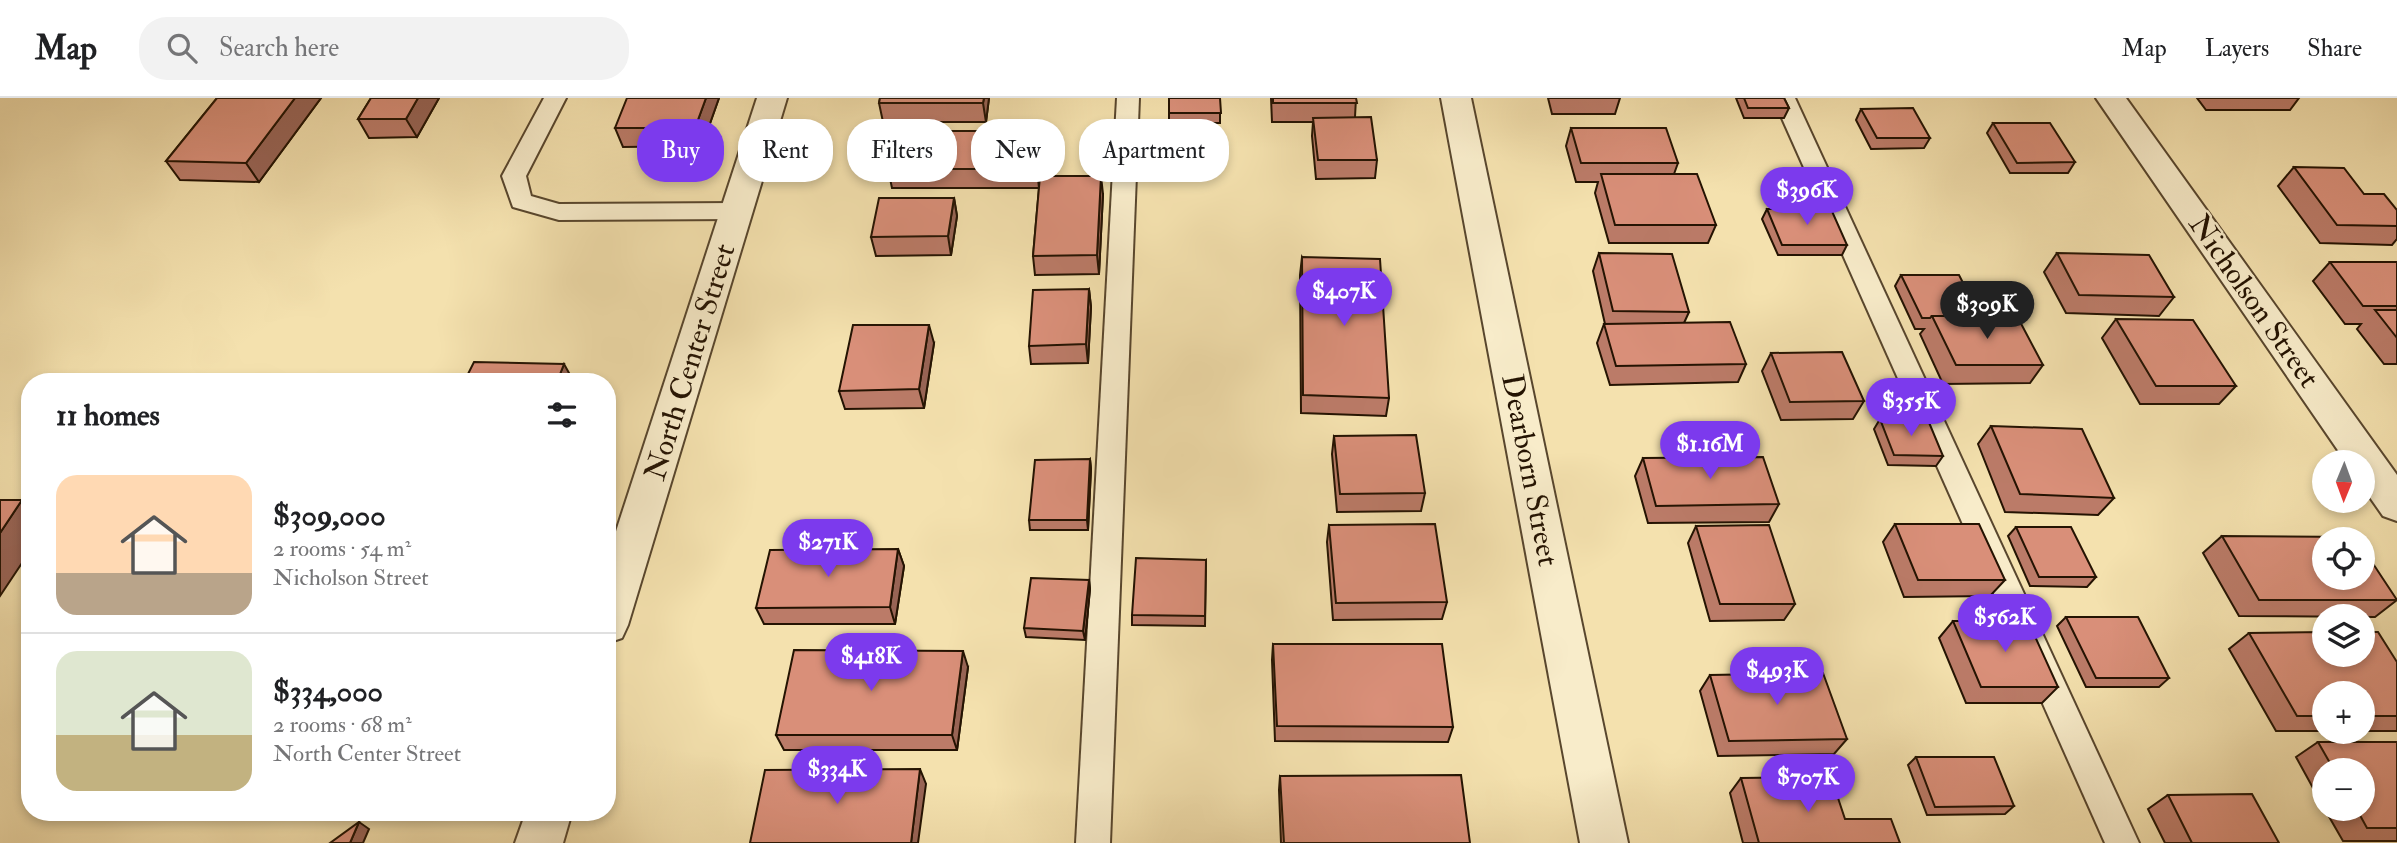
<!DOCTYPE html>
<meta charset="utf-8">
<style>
:root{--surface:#fff;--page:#f2f2f2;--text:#202124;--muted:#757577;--line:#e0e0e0;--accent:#7c3aed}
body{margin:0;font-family:"IM FELL Double Pica",serif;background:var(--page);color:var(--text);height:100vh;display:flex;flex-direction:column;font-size:26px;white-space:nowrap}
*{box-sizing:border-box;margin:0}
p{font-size:23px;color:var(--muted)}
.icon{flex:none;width:38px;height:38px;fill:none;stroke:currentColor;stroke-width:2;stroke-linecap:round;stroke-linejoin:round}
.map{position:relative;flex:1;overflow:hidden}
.panel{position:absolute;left:21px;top:275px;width:595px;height:448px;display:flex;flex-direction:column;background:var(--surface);border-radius:28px;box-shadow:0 4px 10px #0003}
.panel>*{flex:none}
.hud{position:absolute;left:637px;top:21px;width:665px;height:63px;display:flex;gap:14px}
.needle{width:46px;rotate:181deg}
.fabs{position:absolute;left:2312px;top:352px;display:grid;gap:14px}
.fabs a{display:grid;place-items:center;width:63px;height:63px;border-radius:50%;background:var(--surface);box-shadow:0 4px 10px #0003;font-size:35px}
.price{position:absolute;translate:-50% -60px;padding:0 16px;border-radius:24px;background:var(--accent);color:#fff;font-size:23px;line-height:46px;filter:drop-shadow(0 2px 4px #0008)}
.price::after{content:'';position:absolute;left:50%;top:42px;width:21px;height:16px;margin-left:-10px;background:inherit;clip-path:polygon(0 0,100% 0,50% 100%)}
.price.current{background:#222;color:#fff}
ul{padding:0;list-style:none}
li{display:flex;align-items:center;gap:21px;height:175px;padding:0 35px}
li+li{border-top:2px solid var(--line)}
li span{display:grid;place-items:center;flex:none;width:196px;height:140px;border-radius:21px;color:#555}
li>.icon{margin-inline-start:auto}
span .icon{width:84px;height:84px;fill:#fffc;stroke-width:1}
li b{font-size:30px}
h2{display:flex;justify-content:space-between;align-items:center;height:84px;padding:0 35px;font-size:30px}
.pill{padding:0 24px;border-radius:28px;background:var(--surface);box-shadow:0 4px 10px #0003;font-size:24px;line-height:63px}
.pill.current{background:var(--accent);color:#fff}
header{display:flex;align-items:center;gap:42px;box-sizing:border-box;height:98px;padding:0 35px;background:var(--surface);border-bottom:2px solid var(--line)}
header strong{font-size:33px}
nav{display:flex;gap:38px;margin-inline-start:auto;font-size:24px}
.search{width:490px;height:63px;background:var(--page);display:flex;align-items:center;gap:18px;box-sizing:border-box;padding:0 24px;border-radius:28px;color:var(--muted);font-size:26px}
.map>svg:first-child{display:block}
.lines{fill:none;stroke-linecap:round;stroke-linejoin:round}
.lane-casing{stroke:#58462d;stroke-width:4}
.street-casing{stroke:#58462d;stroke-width:4}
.lane{fill:#f8ecca;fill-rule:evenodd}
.street{fill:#f8ecca;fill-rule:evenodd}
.wall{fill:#bb7b68;stroke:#241302;stroke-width:2}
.shaded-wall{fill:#986455;stroke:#241302;stroke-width:2}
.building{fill:#d98f79;stroke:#241302;stroke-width:2}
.labels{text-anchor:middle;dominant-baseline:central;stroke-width:5;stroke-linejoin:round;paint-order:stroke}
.street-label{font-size:30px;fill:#241302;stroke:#f8ecca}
</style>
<header>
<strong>Map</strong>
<div class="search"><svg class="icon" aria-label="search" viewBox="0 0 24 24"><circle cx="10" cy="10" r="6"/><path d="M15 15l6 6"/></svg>Search here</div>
<nav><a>Map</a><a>Layers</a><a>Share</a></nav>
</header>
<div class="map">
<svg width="2397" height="745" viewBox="0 0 2397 745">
<rect width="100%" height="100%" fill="#f4e1ae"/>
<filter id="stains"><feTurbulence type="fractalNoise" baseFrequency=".00286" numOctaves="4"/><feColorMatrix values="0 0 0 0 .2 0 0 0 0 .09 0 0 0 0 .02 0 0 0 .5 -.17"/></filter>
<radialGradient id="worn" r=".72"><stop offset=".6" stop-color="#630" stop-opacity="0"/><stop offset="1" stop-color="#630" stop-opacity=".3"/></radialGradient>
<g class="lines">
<defs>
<g id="lane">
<path d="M544,0H566L526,78L531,98L559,106L737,105L745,107L749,113L745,119L737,121L559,122L513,109L502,78Z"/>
<path d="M1117,0H1139L1110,745H1076Z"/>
<path d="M1773,0H1795L2139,745H2105Z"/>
</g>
<g id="street">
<path d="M757,0H787L628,527L622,540L607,545V461Z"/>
<path d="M1441,0H1471L1628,745H1580Z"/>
<path d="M2096,0H2126L2397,377V423L2383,418L2362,388V364H2346Z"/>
<path d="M526,714H572L563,745H515Z"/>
</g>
</defs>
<use href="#lane" class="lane-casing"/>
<use href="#street" class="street-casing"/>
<use href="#lane" class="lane"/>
<use href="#street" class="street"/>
</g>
<g class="wall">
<path d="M217,0H321L259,84L180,82L166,63Z"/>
<path d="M371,0H439L417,39L369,40L358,21Z"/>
<path d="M719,0L702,48L623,49L615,30Z"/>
<path d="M880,0H989L986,24H883L879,5Z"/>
<rect x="1169" y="0" width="51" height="25"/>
<path d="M1271,0H1356L1355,19L1377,62L1375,80L1316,81L1312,38L1313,24H1272Z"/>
<path d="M1548,0H1620L1615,16H1552Z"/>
<path d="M1736,0H1784L1789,10L1784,20H1744Z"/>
<path d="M2197,0H2299L2290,12H2206Z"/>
<path d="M1861,11L1930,40L1924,50L1871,51L1856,22Z"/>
<path d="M1993,25L2075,64L2068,75H2010L1987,35Z"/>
<path d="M1571,30L1678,65L1674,76L1716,127L1708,145H1609L1595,95L1598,84H1576L1566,48Z"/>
<path d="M1044,52L1041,78L1103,96L1099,176L1035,177L1033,158L1039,90H892L888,71Z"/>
<path d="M2294,69L2397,112V141L2392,147L2320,145L2278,88Z"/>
<path d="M954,100L957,118L951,157L876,158L871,139Z"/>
<path d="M1767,111L1847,147L1842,157H1778L1762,121Z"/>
<path d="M1599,155L1689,214L1684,225L1746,266L1738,284L1610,287L1597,245L1604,226H1605L1593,173Z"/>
<path d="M2057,155L2174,199L2159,218L2066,215L2044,174Z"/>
<path d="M1302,159L1389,300L1386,318L1301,315L1300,177Z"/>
<path d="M2330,164H2397V266H2384L2357,231L2361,226H2345L2313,183Z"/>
<path d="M1901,177L1980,218L2043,267L2030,285L1943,286L1920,236L1924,231H1915L1895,188Z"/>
<path d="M1089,191L1091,209L1088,265L1031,266L1029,248Z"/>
<path d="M2116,221L2236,288L2219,306H2140L2102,240Z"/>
<path d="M934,245L924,310L845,311L839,293Z"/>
<path d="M1771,255L1864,303L1853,321L1781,322L1762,273Z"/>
<path d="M1880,321L1943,358L1936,368L1888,367L1874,331Z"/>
<path d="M1991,328L2114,400L2098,417L2005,414L1978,346Z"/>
<path d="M1334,338L1425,395L1421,413L1337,414L1332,356Z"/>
<path d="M1643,360L1779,406L1769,424L1648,425L1635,378Z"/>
<path d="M1090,361L1091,371L1088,432H1030L1029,422Z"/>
<path d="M1895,426L2005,482L1990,498L1904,499L1883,444Z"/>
<path d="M1329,427L1447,504L1442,521L1333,522L1327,444Z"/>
<path d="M1696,428L1795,506L1784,522L1710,523L1688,445Z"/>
<path d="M2016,429L2096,479L2087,489L2030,488L2008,438Z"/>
<path d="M2222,438L2397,502L2375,519L2239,518L2203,455Z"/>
<path d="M898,451L904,468L895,526H764L756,510Z"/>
<path d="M1206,462L1205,528L1132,527V517Z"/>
<path d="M1089,482L1090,491L1085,542L1026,539L1024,530Z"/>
<path d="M2066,519L2169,580L2159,589H2086L2057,528Z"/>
<path d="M1953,523L2058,589L2042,605H1966L1939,540Z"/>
<path d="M2249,535L2397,564V633H2362V595H2324V633H2276L2229,551Z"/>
<path d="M1273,546L1453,629L1448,644L1275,643L1272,562Z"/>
<path d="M968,569L957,652H784L776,637Z"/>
<path d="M1710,577L1847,641L1834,656L1718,658L1700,593Z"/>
<path d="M2318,644H2397V743H2343L2324,710H2362V672H2324V710L2296,659Z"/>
<path d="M1916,659L2014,708L2005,716L1927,717L1908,667Z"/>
<path d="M1280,678L1470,745H1281L1279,692Z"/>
<path d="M1741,680L1845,721L1900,745H1743L1730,695Z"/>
<path d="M2168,697L2279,745H2165L2148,711Z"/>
</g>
<g class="shaded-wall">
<path d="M295,0H321L259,84L246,65Z"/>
<path d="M418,0H439L417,39L406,21Z"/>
<path d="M706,0H719L702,48L695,30Z"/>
<path d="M984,0H989L986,24L983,5Z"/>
<path d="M1041,33L1044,52L1039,90L1037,71Z"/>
<path d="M1101,78L1103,96L1099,176L1097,157Z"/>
<path d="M954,100L957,118L951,157L948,138Z"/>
<path d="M1089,191L1091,209L1088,265L1086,246Z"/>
<path d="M929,227L934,245L924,310L919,291Z"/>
<path d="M564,266L574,284H557Z"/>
<path d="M1090,361L1091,371L1088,432L1087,422Z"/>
<path d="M22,402L30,409V453L0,498V435Z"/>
<path d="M898,451L904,468L895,526L890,509Z"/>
<path d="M1089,482L1090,491L1085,542L1083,533Z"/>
<path d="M963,553L968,569L957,652L952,637Z"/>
<path d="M920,671L926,686L918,745H911Z"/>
<path d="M359,724L369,731L363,745H350Z"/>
</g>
<g class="building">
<path d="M217,0H295L246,65L166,63Z"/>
<path d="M371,0H418L406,21H358Z"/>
<path d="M627,0H706L695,30H615Z"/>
<path d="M880,0H984L983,5H879Z"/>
<path d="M1169,0H1220L1221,15H1169Z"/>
<path d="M1273,0H1356L1357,5H1273Z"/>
<path d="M1744,0H1784L1789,10H1748Z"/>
<path d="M1913,10L1930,40H1877L1861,11Z"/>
<path d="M1371,19L1377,62H1318L1313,20Z"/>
<path d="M1993,25H2050L2075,64L2017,65Z"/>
<path d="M1571,30H1666L1678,65H1581Z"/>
<path d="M896,33H1041L1037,71H888Z"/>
<path d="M2294,69L2344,70L2364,96H2384L2397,112V128L2337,127Z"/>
<path d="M1601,76H1697L1716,127H1615Z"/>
<path d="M1040,78H1101L1097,157L1033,158Z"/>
<path d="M879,100H954L948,138L871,139Z"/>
<path d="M1767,111H1831L1847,147H1782Z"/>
<path d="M1599,155L1672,156L1689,214L1613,213Z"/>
<path d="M2057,155L2149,157L2174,199L2079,197Z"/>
<path d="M1302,159L1380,161L1389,300L1303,297Z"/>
<path d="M2330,164H2397V208H2363Z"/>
<path d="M1901,177H1959L1980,218H1932L1930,220H1922Z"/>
<path d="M1089,191L1086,246L1029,248L1033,192Z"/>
<path d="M2375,212H2397V240Z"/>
<path d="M1932,218H2017L2043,267H1956Z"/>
<path d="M2116,221L2193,222L2236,288H2156Z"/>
<path d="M1730,224L1746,266L1616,268L1604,226Z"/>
<path d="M853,227H929L919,291L839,293Z"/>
<path d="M1842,254L1864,303L1790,304L1771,255Z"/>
<path d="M474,264L564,266L557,284H464Z"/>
<path d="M1880,321L1928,322L1943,358L1894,357Z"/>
<path d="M1991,328L2082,331L2114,400L2020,396Z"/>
<path d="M1416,337L1425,395L1340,396L1334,338Z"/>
<path d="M1763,359L1779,406L1656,408L1643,360Z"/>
<path d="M1090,361L1087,422H1029L1035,362Z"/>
<path d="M0,402H22L0,435Z"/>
<path d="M1435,426L1447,504L1336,505L1329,427Z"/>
<path d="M1895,426H1979L2005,482H1918Z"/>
<path d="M1769,427L1795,506H1720L1696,428Z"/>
<path d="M2016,429H2071L2096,479H2039Z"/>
<path d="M2222,438L2356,439L2357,441H2324V480H2362V449L2397,502H2259Z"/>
<path d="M898,451L890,509L756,510L770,452Z"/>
<path d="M1136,460L1206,462L1205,518L1132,517Z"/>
<path d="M1031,480L1089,482L1083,533L1024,530Z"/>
<path d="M2066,519H2138L2169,580H2096Z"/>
<path d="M1953,523H2028L2058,589H1981Z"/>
<path d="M2324,534V556H2362V534H2378L2397,564V618H2362V595H2324V618H2297L2249,535Z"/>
<path d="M1273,546H1442L1453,629L1277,628Z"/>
<path d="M794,552L963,553L952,637H776Z"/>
<path d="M1823,575L1847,641L1729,643L1710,577Z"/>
<path d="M2318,644H2397V730H2367L2356,710H2362V672H2334Z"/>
<path d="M1916,659H1994L2014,708L1935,709Z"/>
<path d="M920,671L911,745H750L765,672Z"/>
<path d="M1461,677L1470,745H1284L1280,678Z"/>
<path d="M1831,679L1845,721H1891L1900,745H1759L1741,680Z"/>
<path d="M2252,696L2279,745H2192L2168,697Z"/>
<path d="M359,724L350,745H330Z"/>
</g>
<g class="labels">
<g class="street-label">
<text transform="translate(2254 203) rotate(55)">Nicholson Street</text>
<text transform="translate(690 264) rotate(-73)">North Center Street</text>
<text transform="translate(1530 372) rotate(79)">Dearborn Street</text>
</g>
</g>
<rect width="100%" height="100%" filter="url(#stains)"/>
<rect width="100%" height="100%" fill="url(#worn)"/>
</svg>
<div class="fabs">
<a><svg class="needle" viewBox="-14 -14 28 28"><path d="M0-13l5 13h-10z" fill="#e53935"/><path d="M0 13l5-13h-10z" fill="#757577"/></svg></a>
<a><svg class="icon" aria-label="locate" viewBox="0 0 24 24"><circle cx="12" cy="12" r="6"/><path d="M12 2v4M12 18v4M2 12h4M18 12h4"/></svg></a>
<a><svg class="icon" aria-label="layers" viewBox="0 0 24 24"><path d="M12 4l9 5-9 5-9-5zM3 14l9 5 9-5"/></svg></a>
<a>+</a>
<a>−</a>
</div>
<b class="price" style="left:1807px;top:129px">$396K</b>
<b class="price" style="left:1344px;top:230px">$407K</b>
<b class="price current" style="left:1987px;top:243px">$309K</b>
<b class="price" style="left:1911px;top:340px">$355K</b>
<b class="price" style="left:1710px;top:383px">$1.16M</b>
<b class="price" style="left:828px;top:481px">$271K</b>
<b class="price" style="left:2005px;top:556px">$562K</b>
<b class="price" style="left:871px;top:595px">$418K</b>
<b class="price" style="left:1777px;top:609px">$493K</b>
<b class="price" style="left:837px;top:708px">$334K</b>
<b class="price" style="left:1808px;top:716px">$707K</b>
<div class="hud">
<a class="pill current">Buy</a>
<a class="pill">Rent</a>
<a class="pill">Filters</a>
<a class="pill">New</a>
<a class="pill">Apartment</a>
</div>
<section class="panel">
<h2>11 homes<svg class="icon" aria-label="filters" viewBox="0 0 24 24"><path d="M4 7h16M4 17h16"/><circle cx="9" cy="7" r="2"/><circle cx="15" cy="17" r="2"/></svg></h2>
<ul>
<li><span style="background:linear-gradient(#ffd9b3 70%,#b9a48a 0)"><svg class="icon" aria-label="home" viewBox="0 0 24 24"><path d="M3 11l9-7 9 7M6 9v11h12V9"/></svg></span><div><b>$309,000</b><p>2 rooms · 54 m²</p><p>Nicholson Street</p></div></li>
<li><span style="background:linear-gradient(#dfe7d0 60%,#c2b280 0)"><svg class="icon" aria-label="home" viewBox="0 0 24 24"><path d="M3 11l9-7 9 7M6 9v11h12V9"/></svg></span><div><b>$334,000</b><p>2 rooms · 68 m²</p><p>North Center Street</p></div></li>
</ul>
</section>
</div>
